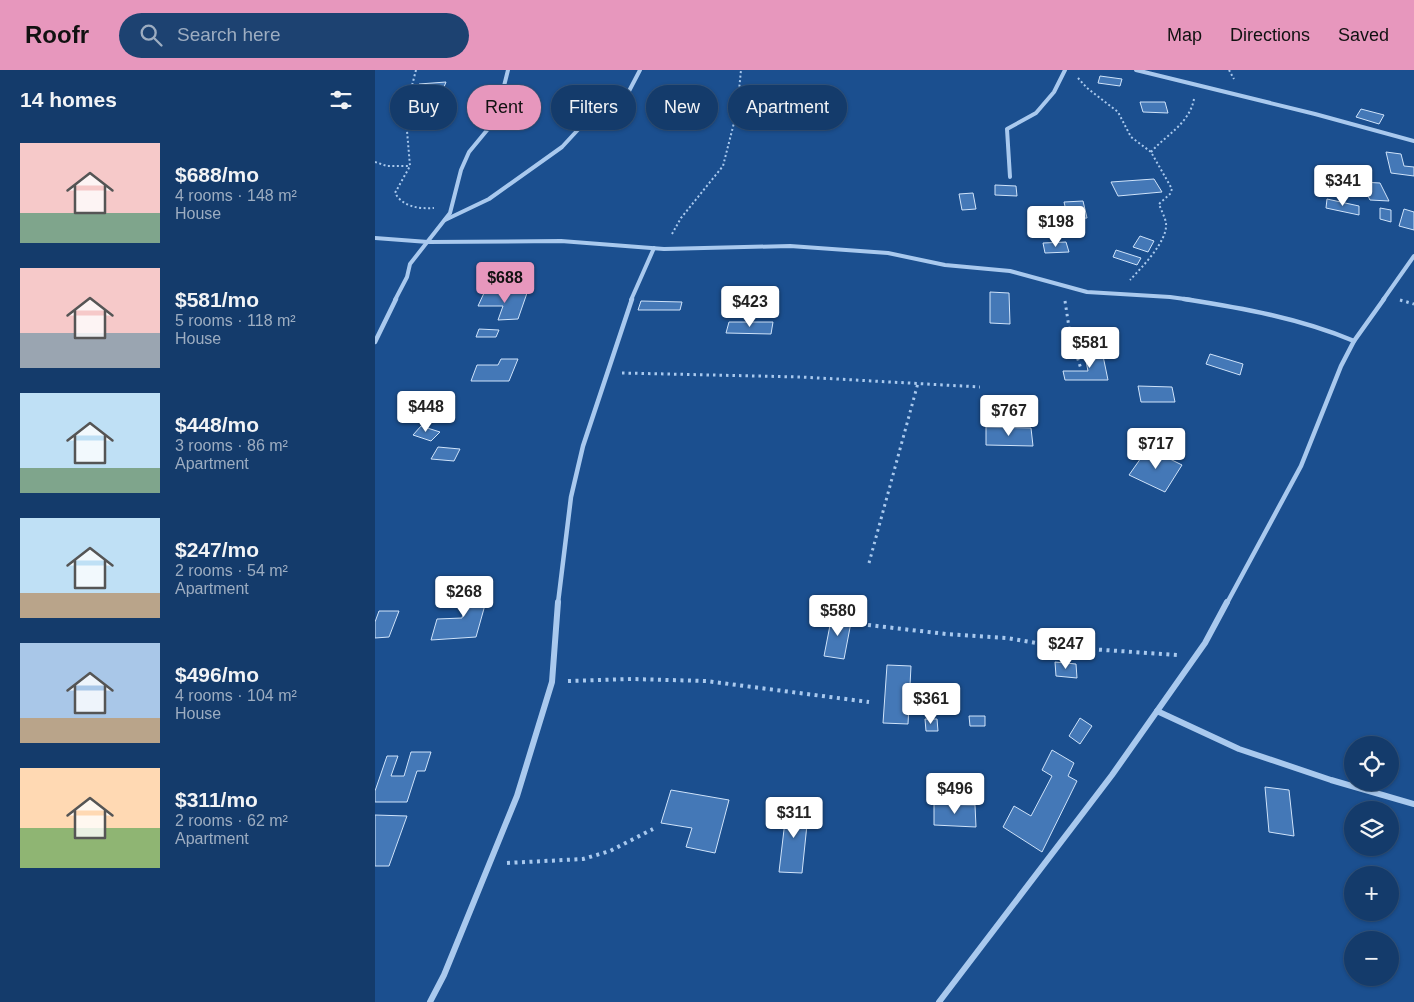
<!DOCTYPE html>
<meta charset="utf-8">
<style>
:root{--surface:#143b6b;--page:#1d4271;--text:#f1f3f6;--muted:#9dadc1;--line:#33557e;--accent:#e797bd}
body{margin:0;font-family:Arial,sans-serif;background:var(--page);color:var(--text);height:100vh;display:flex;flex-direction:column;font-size:19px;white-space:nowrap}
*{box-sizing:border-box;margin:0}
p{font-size:16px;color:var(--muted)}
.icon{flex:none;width:28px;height:28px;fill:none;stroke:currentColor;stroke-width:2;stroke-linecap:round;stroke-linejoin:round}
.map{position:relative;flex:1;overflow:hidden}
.panel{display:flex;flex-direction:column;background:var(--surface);width:375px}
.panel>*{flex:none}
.hud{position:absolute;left:15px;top:15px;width:475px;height:45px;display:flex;gap:10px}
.controls{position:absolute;left:969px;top:666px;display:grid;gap:10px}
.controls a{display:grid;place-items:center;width:55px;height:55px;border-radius:50%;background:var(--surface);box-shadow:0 1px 4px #0004,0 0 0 1px var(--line);font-size:25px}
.price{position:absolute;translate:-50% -42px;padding:0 11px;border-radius:5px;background:#fff;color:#222;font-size:16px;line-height:32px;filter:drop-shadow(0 1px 2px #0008)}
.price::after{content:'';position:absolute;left:50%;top:30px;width:15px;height:11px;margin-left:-8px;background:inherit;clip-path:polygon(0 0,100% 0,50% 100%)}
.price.on{background:var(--accent);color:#111}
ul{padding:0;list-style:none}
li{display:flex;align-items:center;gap:15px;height:125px;padding:0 20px}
li span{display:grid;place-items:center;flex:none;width:140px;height:100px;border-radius:0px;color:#555}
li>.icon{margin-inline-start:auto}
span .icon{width:60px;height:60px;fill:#fffc;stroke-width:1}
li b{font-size:21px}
h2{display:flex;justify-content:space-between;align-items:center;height:60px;padding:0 20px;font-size:21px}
.chip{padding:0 18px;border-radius:22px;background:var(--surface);box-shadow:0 1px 4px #0004,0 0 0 1px var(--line);font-size:18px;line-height:45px}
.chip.on{background:var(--accent);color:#111}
header{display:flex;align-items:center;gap:30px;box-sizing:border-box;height:70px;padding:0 25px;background:var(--accent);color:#111}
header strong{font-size:24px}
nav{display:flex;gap:28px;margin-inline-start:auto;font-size:18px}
.search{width:350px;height:45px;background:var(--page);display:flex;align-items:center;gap:12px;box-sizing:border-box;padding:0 18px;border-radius:28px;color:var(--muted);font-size:19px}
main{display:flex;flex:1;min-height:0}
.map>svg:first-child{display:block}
.building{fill:#4478b7;stroke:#cfe3fa}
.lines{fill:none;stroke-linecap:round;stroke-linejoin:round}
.path-far2{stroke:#a9c9ee;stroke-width:2;stroke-dasharray:2 2.5;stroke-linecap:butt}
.path-far1{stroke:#a9c9ee;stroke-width:3;stroke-dasharray:2.5 4;stroke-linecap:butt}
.path{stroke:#a9c9ee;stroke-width:4;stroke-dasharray:3 4.5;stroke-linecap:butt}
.street-far2{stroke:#a9c9ee;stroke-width:4}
.street-far1{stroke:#a9c9ee;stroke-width:4.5}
.street{stroke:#a9c9ee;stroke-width:6}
</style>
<header>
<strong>Roofr</strong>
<div class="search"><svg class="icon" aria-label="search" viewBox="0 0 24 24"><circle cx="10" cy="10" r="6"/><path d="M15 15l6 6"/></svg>Search here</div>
<nav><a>Map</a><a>Directions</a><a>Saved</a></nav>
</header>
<main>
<section class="panel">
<h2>14 homes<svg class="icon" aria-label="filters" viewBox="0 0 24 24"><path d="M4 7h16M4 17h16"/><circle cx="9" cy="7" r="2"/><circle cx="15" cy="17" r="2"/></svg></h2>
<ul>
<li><span style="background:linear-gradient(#f6c9c9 70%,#7fa58c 0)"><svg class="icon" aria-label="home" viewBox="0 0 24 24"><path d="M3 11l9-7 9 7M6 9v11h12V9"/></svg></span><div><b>$688/mo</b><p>4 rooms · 148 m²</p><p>House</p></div></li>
<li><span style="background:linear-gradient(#f6c9c9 65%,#9aa5b1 0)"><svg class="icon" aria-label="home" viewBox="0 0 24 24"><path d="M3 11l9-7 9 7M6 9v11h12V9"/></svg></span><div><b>$581/mo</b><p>5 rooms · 118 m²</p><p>House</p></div></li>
<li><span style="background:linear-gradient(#bfe0f5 75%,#7fa58c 0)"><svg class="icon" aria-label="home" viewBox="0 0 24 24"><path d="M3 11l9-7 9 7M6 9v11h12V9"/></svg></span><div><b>$448/mo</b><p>3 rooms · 86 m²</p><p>Apartment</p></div></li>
<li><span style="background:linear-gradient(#bfe0f5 75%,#b9a48a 0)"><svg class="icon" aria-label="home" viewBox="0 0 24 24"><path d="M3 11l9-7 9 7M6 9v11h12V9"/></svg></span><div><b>$247/mo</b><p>2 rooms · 54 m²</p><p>Apartment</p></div></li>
<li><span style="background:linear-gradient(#a9c7e8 75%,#b9a48a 0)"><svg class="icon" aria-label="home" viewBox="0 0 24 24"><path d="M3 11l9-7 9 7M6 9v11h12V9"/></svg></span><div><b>$496/mo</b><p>4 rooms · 104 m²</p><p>House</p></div></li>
<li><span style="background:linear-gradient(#ffd9b3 60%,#8fb573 0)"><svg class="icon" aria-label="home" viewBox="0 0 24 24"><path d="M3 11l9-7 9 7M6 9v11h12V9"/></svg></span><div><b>$311/mo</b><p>2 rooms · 62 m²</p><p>Apartment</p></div></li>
</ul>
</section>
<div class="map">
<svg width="1039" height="932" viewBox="0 0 1039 932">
<rect width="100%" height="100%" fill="#1b4f8f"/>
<g class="building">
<path d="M725,6L747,9L745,16L723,13Z"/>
<path d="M71,12L69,17L50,19L45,31H37L44,14Z"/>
<path d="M52,26H72L69,31H49Z"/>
<path d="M765,32H790L793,43L768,42Z"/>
<path d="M986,39L1009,45L1004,54L981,47Z"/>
<path d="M1011,82L1026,84L1029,96L1039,97V106L1016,103Z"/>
<path d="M779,109L787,122L743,126L736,112Z"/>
<path d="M986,112L1005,113L1014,131L995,130Z"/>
<path d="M620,115L641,116L642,126L620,125Z"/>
<path d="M598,123L601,139L587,140L584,124Z"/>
<path d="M952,129L984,136V145L951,138Z"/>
<path d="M708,131L712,148L693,149L689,132Z"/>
<path d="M1005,138L1016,140V152L1005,149Z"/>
<path d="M1029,139L1039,142V160L1024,156Z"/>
<path d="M765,166L779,171L773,182L758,177Z"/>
<path d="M691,172L694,182L670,183L668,173Z"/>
<path d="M741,180L766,188L762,195L738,187Z"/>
<path d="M615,222L634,223L635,254L615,253Z"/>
<path d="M109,223H152L143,249L123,250L128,236H103Z"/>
<path d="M266,231L307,232L305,240H263Z"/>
<path d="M354,252H398L396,264L351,263Z"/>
<path d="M104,259L124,260L121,267H101Z"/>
<path d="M709,281H727L733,310H690L688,301H713Z"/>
<path d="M835,284L868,294L865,305L831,294Z"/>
<path d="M126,289H143L134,311H96L102,295H123Z"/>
<path d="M763,316L797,317L800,332H766Z"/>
<path d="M46,356L65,362L56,371L38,365Z"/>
<path d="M611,357L656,358L658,376L611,375Z"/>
<path d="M63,377L85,379L79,391L56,389Z"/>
<path d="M773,378L807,395L790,422L754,405Z"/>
<path d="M95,517H115L101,567L56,570L62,549L87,548Z"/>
<path d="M4,541H24L14,567L0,568V552Z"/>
<path d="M457,545L477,547L469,589L449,586Z"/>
<path d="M680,592L701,594L702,608L681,606Z"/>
<path d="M512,595L536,596L533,654L508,653Z"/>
<path d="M594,646H610V656H595Z"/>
<path d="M705,648L717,656L705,674L694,666Z"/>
<path d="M550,649H562L563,661H551Z"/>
<path d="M677,680L699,693L693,706L702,711L667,782L628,757L639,736L656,746L677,706L667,700Z"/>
<path d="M36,682H56L50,701H42L32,732H0V721L12,686H23L16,706H29Z"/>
<path d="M890,717L914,720L919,766L894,762Z"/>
<path d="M296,720L354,730L340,783L311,777L317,758L286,753Z"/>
<path d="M412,734L434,735L427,803L404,802Z"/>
<path d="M559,734L600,735L601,757L559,755Z"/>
<path d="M0,745L32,746L14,796H0Z"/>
</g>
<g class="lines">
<g class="path-far2">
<path d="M41,0L33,31L31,49L35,96L20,123C28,137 44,139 59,138"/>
<path d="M854,0L859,9"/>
<path d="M703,8L712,18L743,42L756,67L776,82L797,119L795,124L784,134C786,140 790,147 791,153C793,171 767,197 755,210"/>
<path d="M776,82C792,64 814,54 819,29"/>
<path d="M0,92L12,96H35"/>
<path d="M297,164L306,148L348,96L362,41L366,0"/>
</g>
<g class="path-far1">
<path d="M1025,230L1039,234"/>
<path d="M690,231L695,264L706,299"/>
<path d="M247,303L426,307L605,317"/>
<path d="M494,493L543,313"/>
</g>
<g class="path">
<path d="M493,555L571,564L632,568L685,577L803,585"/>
<path d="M193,611L257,609L331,611L494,632"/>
<path d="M132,793L208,789L235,781L278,759"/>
</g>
<g class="street-far2">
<path d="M761,0L940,44L1039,71"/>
<path d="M635,107L632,59L661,43L679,22L690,0"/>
<path d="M70,150L114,129L187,77L211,51L253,23L265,0"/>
<path d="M0,168L53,172L186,171L289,179L415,176L513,183L570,195L635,201L712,222L795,227L817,230"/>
<path d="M20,230L32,207L35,194L75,143L86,100L94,82L113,59L122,44L133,0"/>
<path d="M256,230L279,178"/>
<path d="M1008,230L1039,186"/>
</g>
<g class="street-far1">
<path d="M809,229C867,238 924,248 979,271"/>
<path d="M0,272L21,229"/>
<path d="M183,533L196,427L208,376L257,229"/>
<path d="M852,533L926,396L966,296L979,271L1009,229"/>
</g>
<g class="street">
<path d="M782,641L864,679L956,710L1039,734"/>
<path d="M55,932L69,905L142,726L177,612L183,532"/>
<path d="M564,932L737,705L830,573L852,532"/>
</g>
</g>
</svg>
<div class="controls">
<a><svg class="icon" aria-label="locate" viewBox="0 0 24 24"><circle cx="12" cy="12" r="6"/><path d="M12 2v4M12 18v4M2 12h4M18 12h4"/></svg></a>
<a><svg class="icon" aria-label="layers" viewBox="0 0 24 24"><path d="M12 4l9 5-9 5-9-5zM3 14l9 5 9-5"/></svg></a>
<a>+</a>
<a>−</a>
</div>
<b class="price" style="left:968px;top:137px">$341</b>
<b class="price" style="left:681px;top:178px">$198</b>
<b class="price on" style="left:130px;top:234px">$688</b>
<b class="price" style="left:375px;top:258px">$423</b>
<b class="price" style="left:715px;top:299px">$581</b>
<b class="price" style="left:51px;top:363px">$448</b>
<b class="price" style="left:634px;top:367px">$767</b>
<b class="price" style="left:781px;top:400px">$717</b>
<b class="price" style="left:89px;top:548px">$268</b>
<b class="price" style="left:463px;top:567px">$580</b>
<b class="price" style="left:691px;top:600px">$247</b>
<b class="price" style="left:556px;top:655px">$361</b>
<b class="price" style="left:580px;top:745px">$496</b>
<b class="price" style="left:419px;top:769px">$311</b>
<div class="hud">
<a class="chip">Buy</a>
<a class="chip on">Rent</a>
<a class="chip">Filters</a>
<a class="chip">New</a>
<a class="chip">Apartment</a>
</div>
</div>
</main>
